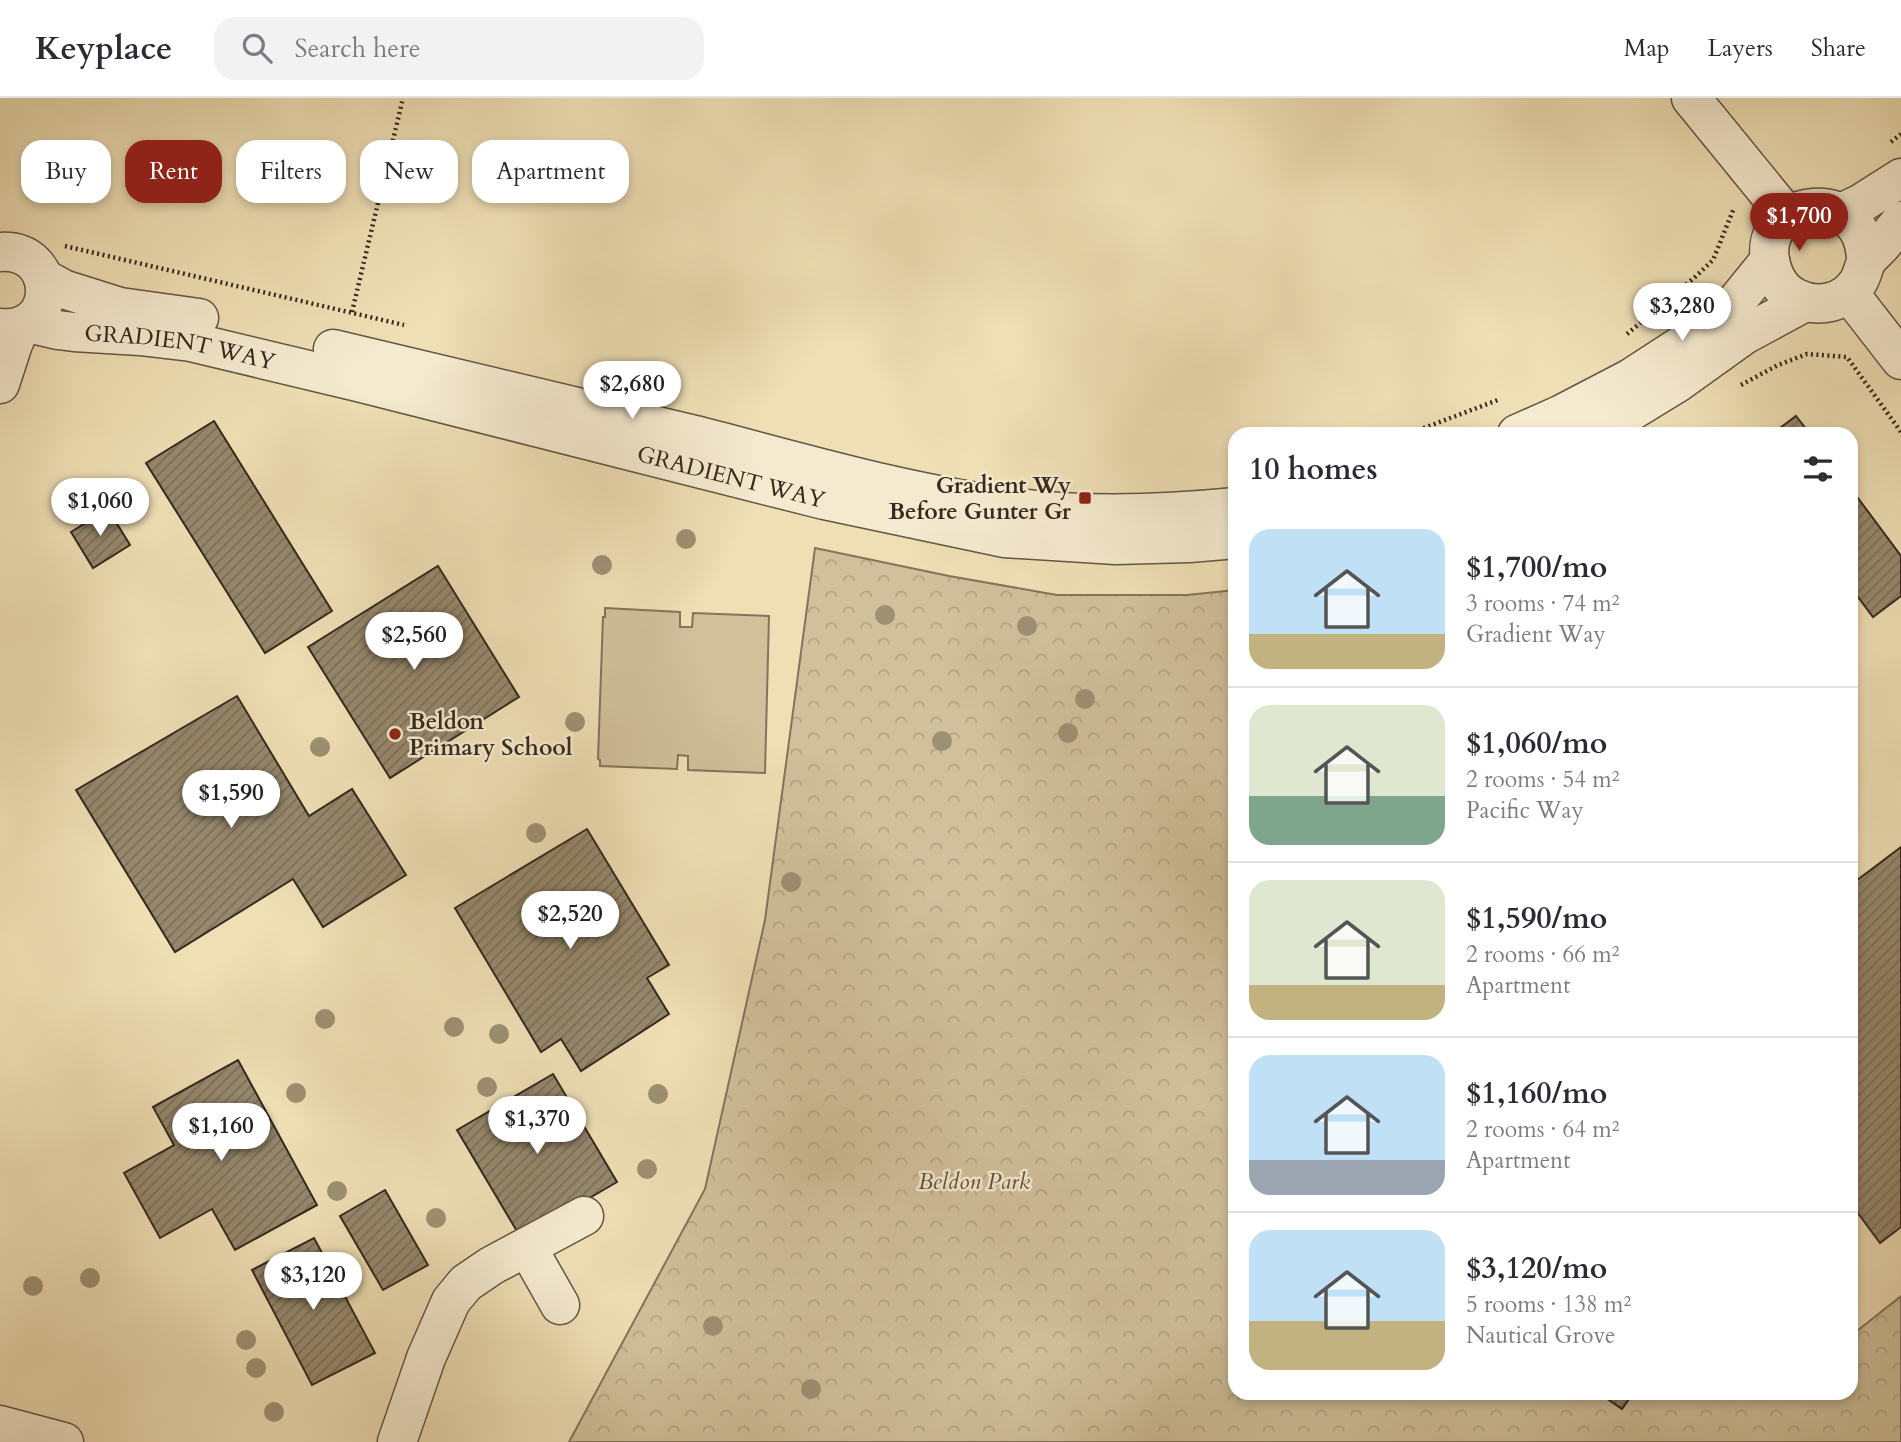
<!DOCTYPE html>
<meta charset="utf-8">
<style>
:root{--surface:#fff;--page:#f2f2f3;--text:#2b2b33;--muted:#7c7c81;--line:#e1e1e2;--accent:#8f2418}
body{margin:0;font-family:Cardo,serif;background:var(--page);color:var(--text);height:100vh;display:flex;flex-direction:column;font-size:26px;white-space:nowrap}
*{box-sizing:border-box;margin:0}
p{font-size:23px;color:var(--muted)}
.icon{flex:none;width:38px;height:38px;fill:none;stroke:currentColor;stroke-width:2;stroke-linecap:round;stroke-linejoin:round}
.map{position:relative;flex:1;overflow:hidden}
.side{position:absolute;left:1228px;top:329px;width:630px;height:973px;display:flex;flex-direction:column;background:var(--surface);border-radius:21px;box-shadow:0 4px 10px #0003}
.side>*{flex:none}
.top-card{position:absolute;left:21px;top:42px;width:665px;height:63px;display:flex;gap:14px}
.price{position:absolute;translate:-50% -60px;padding:0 16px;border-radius:24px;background:#fff;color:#222;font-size:23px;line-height:46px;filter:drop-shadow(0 2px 4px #0008)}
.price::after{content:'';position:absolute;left:50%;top:42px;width:21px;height:16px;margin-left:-10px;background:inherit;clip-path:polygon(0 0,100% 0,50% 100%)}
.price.selected{background:var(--accent);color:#fff}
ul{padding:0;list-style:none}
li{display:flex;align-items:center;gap:21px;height:175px;padding:0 21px}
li+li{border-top:2px solid var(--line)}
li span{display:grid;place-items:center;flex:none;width:196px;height:140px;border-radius:21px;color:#555}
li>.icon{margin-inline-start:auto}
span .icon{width:84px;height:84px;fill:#fffc;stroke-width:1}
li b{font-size:30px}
h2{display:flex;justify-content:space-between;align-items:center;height:84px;padding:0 21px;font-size:30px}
.tag{padding:0 24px;border-radius:21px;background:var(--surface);box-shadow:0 4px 10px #0003;font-size:24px;line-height:63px}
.tag.selected{background:var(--accent);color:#fff}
header{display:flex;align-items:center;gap:42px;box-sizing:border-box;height:98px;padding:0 35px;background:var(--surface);border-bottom:2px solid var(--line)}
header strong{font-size:33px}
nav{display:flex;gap:38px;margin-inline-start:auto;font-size:24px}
.search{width:490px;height:63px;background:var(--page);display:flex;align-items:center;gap:18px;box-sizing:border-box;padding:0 24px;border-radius:21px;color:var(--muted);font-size:26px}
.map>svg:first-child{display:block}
.grass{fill:#d0c09b;stroke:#83745c;stroke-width:2}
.park{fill:url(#park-crowns);stroke:#83745c;stroke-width:2}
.building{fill:url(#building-hatch);stroke:#36291e;stroke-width:2}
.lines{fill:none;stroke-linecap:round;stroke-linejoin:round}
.minor-casing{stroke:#645644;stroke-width:41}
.path{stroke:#36291e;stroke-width:4.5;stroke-dasharray:2 3.5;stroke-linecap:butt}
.minor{stroke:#f5eacf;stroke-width:38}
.tree{fill:#9e9073}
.poi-dot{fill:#8f2418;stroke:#f5eacf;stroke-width:2.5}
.labels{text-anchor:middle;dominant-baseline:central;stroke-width:5;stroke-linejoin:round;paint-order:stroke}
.street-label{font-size:23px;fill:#36291e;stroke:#f5eacf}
.poi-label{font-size:23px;font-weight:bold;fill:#36291e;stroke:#f5eacf;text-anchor:end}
.park-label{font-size:23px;font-style:italic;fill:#5c4f3d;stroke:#f5eacf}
</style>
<header>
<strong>Keyplace</strong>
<div class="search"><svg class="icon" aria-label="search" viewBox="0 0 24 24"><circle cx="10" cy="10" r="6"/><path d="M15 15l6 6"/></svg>Search here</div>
<nav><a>Map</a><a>Layers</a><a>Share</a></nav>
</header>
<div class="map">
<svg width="1901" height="1344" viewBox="0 0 1901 1344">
<defs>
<pattern id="park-crowns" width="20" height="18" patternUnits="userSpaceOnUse" patternTransform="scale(1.75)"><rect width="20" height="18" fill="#d0c09b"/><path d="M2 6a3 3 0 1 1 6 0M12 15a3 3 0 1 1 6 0" fill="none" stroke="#b3a585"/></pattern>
<pattern id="building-hatch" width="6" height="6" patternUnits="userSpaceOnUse" patternTransform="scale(1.75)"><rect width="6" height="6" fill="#96886d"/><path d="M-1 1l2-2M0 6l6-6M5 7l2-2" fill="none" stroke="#7b6f59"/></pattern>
</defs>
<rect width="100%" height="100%" fill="#efdfb5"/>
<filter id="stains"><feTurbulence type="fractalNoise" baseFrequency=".00286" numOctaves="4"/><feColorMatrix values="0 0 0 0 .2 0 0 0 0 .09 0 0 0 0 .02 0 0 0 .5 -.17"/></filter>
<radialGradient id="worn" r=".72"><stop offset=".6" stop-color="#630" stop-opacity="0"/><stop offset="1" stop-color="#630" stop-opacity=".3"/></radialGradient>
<path class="grass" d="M605,510L680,514V529H692L693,515L769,518L765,675L688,672V658L678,657L677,671L600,668V662L598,661L603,519H605Z"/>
<path class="park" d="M815,450L949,478L1057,497H1187L1235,492L1236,1295H1770L1773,1299L1778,1295H1852V1237L1901,1198V1344H569L705,1091L765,822Z"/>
<g class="building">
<path d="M1796,318L1810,336H1772Z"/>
<path d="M214,323L332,513L265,555L146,365Z"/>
<path d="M1852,392L1901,458V498L1873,519L1852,491Z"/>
<path d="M108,411L130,447L93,470L71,434Z"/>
<path d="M438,468L519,599L390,680L308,549Z"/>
<path d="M237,598L309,718L352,691L406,777L323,829L293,781L175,854L76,692Z"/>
<path d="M587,731L669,867L647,880L669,916L581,973L561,941L541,954L455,810Z"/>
<path d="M1901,749V1129L1880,1145L1852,1107V786Z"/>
<path d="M238,962L317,1107L235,1152L212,1111L160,1140L124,1075L174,1047L153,1009Z"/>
<path d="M553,976L617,1084L521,1140L457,1032Z"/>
<path d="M385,1092L428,1167L383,1192L340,1118Z"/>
<path d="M314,1140L375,1255L312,1287L252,1172Z"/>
<path d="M1599,1295H1633L1622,1311Z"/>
</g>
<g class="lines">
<defs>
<g id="minor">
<path d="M1691,0L1788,119"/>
<path d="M1841,115L1860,106L1901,80"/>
<path d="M0,154C60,150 60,236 0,230"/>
<path d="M1866,163C1865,84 1759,101 1770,162C1773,178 1781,193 1796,200C1818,211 1845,205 1858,184C1862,178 1863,171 1866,164C1870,157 1879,151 1884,144C1890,137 1895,130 1901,123"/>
<path d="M43,180L63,191L120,209L199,220"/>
<path d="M1849,195L1901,262"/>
<path id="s1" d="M28,225L58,232L74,234L140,238L191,244L358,284L824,402L1004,440L1116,447L1189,445L1236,441"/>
<path d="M333,251C455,279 577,308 699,338C804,365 910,397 1019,410C1090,419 1164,416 1236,409"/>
<path d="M0,286L13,246L21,228"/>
<path d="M1517,336L1560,317L1631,280L1708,230L1731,210L1770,162"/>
<path d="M1587,336L1628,315L1677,285L1744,237L1805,204"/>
<path d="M527,1149L560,1207"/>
<path d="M0,1327L64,1344"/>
<path d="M397,1344L426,1260L451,1203L466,1185L491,1168L584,1118"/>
</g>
</defs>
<use href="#minor" class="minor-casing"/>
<g class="path">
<path d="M1891,44L1901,36"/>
<path d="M65,148L404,227"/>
<path d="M352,214L403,0"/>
<path d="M1627,236L1694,180L1713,162L1734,110"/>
<path d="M1741,287L1778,267L1807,256L1847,259L1901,334"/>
<path d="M1408,336L1498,302"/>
</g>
<use href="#minor" class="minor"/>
</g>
<g class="tree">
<circle cx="686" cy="441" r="10"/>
<circle cx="602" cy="467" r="10"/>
<circle cx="885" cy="517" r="10"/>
<circle cx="1027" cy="528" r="10"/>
<circle cx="1085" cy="601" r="10"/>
<circle cx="575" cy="624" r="10"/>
<circle cx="1068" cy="635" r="10"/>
<circle cx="942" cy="643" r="10"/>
<circle cx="320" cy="649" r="10"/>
<circle cx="536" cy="735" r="10"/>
<circle cx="791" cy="784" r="10"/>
<circle cx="325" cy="921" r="10"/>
<circle cx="454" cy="929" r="10"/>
<circle cx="499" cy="936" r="10"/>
<circle cx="487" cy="989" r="10"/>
<circle cx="296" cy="995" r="10"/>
<circle cx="658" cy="996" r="10"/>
<circle cx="647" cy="1071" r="10"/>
<circle cx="337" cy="1093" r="10"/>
<circle cx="436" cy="1120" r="10"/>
<circle cx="90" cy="1180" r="10"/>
<circle cx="33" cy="1188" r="10"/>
<circle cx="713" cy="1228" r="10"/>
<circle cx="246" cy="1242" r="10"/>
<circle cx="256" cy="1270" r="10"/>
<circle cx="811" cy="1291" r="10"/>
<circle cx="274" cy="1314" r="10"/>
</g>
<g class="poi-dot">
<rect x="1078" y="393" width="14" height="14" rx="3.5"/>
<circle cx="395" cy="636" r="7"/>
</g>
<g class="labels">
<g class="street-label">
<text stroke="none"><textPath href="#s1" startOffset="154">GRADIENT WAY</textPath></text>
<text stroke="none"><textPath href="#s1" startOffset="721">GRADIENT WAY</textPath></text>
</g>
<g class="poi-label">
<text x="1071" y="387">Gradient Wy<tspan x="1071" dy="26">Before Gunter Gr</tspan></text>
<text x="409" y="623" text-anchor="start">Beldon<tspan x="409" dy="26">Primary School</tspan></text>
</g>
<g class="park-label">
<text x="974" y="1083">Beldon Park</text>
</g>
</g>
<rect width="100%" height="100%" filter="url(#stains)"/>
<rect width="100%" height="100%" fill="url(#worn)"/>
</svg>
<b class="price selected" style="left:1799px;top:155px">$1,700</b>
<b class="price" style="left:1682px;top:245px">$3,280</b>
<b class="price" style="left:632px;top:323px">$2,680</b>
<b class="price" style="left:100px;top:440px">$1,060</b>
<b class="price" style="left:414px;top:574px">$2,560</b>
<b class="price" style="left:231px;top:732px">$1,590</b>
<b class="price" style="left:570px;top:853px">$2,520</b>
<b class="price" style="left:537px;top:1058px">$1,370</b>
<b class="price" style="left:221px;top:1065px">$1,160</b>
<b class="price" style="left:313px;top:1214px">$3,120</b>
<div class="top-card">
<a class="tag">Buy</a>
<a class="tag selected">Rent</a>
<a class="tag">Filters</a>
<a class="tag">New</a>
<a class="tag">Apartment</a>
</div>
<section class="side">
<h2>10 homes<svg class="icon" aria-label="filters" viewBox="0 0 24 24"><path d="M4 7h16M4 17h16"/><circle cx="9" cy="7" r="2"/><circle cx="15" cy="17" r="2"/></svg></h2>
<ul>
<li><span style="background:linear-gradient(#bfe0f5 75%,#c2b280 0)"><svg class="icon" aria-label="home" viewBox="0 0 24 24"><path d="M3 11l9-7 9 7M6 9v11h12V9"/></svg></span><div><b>$1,700/mo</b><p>3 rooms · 74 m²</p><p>Gradient Way</p></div></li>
<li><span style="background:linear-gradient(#dfe7d0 65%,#7fa58c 0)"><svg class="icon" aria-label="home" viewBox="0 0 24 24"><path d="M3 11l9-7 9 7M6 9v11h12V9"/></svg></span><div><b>$1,060/mo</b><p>2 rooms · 54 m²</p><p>Pacific Way</p></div></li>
<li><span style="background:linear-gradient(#dfe7d0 75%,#c2b280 0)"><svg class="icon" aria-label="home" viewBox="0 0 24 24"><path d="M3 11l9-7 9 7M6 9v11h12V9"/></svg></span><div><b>$1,590/mo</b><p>2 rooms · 66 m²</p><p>Apartment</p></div></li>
<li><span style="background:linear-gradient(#bfe0f5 75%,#9aa5b1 0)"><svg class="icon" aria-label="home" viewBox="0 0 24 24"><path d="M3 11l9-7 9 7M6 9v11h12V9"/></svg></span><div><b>$1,160/mo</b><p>2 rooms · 64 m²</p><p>Apartment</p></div></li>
<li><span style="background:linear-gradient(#bfe0f5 65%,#c2b280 0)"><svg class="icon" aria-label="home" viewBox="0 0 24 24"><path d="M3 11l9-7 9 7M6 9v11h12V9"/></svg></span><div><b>$3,120/mo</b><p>5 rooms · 138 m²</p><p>Nautical Grove</p></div></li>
</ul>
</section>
</div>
